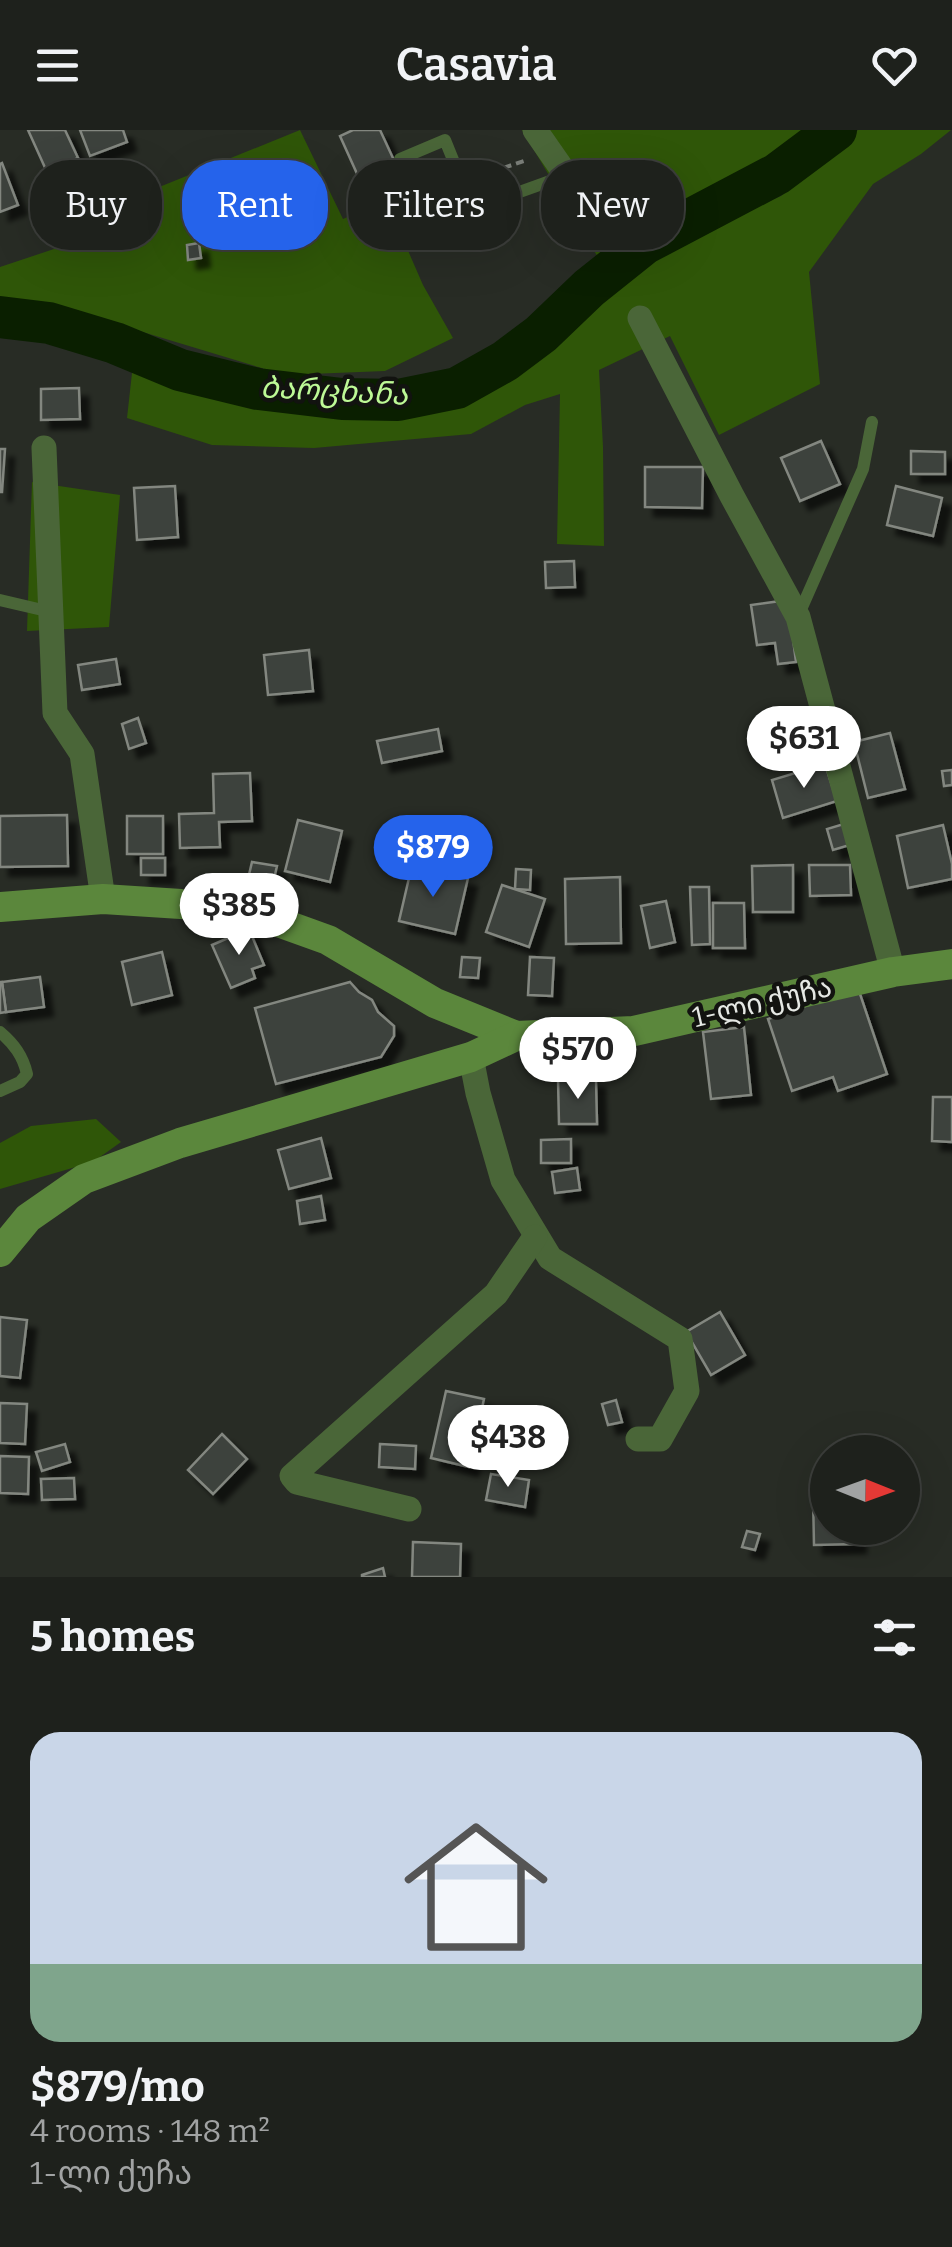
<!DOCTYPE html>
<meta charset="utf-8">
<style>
:root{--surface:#1e211c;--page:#2b2e29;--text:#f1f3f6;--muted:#a1a3a3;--line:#3c3e3b;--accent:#2563eb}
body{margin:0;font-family:Bitter,"Noto Sans Georgian",serif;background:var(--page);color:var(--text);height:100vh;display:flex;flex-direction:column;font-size:38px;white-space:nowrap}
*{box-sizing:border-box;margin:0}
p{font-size:32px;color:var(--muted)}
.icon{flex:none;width:55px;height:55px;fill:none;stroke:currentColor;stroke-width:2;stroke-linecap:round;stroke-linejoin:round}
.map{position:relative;height:1447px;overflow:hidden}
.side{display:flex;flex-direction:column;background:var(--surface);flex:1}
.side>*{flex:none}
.top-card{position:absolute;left:30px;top:30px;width:892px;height:90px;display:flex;gap:20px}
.needle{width:65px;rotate:91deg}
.buttons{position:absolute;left:810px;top:1305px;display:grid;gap:20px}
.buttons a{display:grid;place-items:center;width:110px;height:110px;border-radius:50%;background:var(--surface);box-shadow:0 10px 40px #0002,0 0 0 2px var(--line);font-size:50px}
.price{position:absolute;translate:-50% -85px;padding:0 22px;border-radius:35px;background:#fff;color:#222;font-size:32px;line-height:65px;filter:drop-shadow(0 2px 5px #0008)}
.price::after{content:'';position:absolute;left:50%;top:60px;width:30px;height:22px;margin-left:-15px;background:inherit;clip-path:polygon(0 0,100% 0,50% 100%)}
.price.current{background:var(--accent);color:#fff}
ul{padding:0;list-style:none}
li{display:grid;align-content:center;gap:20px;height:530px;padding:0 30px}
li+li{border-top:2px solid var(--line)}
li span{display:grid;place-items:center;height:310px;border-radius:30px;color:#555}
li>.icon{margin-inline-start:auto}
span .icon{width:180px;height:180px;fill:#fffc;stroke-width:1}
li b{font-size:42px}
h2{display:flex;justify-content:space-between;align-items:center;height:120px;padding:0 30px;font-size:42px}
.chip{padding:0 35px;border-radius:40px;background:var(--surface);box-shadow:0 10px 40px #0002,0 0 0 2px var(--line);font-size:35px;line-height:90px}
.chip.current{background:var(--accent);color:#fff}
header{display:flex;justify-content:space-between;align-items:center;height:130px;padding:0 30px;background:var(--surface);font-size:45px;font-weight:600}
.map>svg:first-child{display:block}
.green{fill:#2f5608}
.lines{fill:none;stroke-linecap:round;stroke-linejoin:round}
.river{stroke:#0a1f00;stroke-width:42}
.building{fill:#3e423c;stroke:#838780;stroke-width:2.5;filter:url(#shadow)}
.path{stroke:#7a7e78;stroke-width:4;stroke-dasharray:8 5;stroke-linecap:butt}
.lane{stroke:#4a6638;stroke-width:12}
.street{stroke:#4a6638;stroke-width:25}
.secondary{stroke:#5b873c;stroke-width:30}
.labels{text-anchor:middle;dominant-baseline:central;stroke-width:9;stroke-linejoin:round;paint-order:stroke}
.street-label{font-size:28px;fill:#e5e8e4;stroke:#121310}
.water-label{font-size:30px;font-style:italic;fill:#bdf996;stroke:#121310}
</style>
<header><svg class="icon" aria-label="menu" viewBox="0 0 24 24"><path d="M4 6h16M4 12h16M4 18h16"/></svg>Casavia<svg class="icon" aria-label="heart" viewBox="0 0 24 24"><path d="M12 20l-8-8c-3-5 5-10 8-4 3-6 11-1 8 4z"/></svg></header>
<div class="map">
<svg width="952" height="1447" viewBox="0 0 952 1447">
<defs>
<filter id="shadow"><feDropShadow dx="9" dy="9" stdDeviation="2.5" flood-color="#0009"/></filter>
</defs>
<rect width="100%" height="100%" fill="#282c25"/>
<g class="green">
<path d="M300,0L343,89L386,70L423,155L453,208L385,241L285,245L60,177L0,168V137L156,85L147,62Z"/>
<path d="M522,0H815L780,32L649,99L602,134Z"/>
<path d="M858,0H951L921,24L873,54L809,142L820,254L719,305L670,206L599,240L603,317L604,416L557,414L560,264L525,275L471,304L314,318L212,315L127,288L133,234L228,264L313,280L399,285L454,274L490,256L599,174L675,112L781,66Z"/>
<path d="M32,352L120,365L109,497L27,501Z"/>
<path d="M96,989L121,1012L93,1032L0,1059V1013L31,996Z"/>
</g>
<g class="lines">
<path class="river" d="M0,187L49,193L115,213L180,240L258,259L342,269L398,270L457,258L505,231L541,204L589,158L644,114L777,44L836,0"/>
</g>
<g class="building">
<path d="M28,0H65L78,28L47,42Z"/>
<path d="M80,0H123L127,12L90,26Z"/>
<path d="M353,0H380L404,52L368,68L340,6Z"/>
<path d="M2,33L18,75L0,82V34Z"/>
<path d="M199,113L201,128L188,130L187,115Z"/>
<path d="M79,258L80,289L41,290V259Z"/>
<path d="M821,311L840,354L800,371L781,328Z"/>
<path d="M0,319H5L2,362H0Z"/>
<path d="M911,321L945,322V344H911Z"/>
<path d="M645,337H703L702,378L645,377Z"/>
<path d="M175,356L178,407L137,410L134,358Z"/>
<path d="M896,356L942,368L933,406L887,395Z"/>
<path d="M574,431L575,457L546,458L545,432Z"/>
<path d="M788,470L796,532L778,534L775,513L757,515L751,475Z"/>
<path d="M309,520L313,561L268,565L264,525Z"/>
<path d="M116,529L120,554L82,560L78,535Z"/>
<path d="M138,588L146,613L129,619L122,594Z"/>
<path d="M438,599L442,621L382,633L377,611Z"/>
<path d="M890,603L905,659L868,668L854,612Z"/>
<path d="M793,611L800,630L786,635L779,616Z"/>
<path d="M825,634L837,671L783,688L772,650Z"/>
<path d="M952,640V655L944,656L942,641Z"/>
<path d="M250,643L252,691L219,692L220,717L180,718L179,684L214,683L213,644Z"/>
<path d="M67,685L68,736L0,737V686Z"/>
<rect x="127" y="686" width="36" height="38"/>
<path d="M298,690L342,701L330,752L285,741Z"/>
<path d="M847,693L853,714L833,720L827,699Z"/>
<path d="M943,695L952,734V749L908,758L897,706Z"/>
<rect x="141" y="728" width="24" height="17"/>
<path d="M252,732L277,736L273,753L248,749Z"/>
<path d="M412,735L468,748L455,804L399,791Z"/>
<path d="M793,735V782H753L752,736Z"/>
<path d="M809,735H850L851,765L810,766Z"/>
<path d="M516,739L531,740L530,760L515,759Z"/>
<path d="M620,747L621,813L566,814L565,749Z"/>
<path d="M502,755L545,769L529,817L486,802Z"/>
<path d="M690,757H709L710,814L692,815Z"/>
<path d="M666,771L675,812L650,818L641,776Z"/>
<path d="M713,773H744L745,818H713Z"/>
<path d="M249,799L264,835L252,839L255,848L231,858L212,815Z"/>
<path d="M162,822L172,865L132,875L122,832Z"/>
<path d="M462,827L480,828L478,848L460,847Z"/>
<path d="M530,827L554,828L552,866L528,865Z"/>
<path d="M40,847L44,877L6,882L2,852Z"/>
<path d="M0,852H2L6,882L0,883Z"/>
<path d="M350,852L359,862L372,870L378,882L394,896V906L381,927L276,954L255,878Z"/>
<path d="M858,858L887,944L838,961L833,947L792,961L768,889Z"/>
<path d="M744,897L751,965L711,969L703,902Z"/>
<path d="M558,949H596L597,994H559Z"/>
<path d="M933,967H952V1012L932,1011Z"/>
<path d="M321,1008L331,1048L289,1059L278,1020Z"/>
<path d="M571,1009V1033H541V1010Z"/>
<path d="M577,1038L580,1060L555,1063L552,1042Z"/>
<path d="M321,1066L325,1090L300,1094L297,1071Z"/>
<path d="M720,1182L745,1225L711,1245L686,1202Z"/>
<path d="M0,1187L27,1190L20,1248L0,1246Z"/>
<path d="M446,1261L484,1269L469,1337L431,1328Z"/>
<path d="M616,1270L622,1292L608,1295L602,1274Z"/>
<path d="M0,1273L27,1274L25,1314L0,1313Z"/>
<path d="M222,1304L247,1329L213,1364L188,1340Z"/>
<path d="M845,1313L851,1322H829Z"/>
<path d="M65,1314L70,1332L42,1341L36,1322Z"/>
<path d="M380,1314L416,1316L415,1339L379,1337Z"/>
<path d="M0,1326L29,1327L28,1364L0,1363Z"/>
<path d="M491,1344L529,1350L525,1377L486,1370Z"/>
<path d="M74,1348L75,1369L42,1370L41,1349Z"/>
<path d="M813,1365H828V1398H857V1414L814,1415Z"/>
<path d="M747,1401L760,1404L755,1420L742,1417Z"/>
<path d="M413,1412L461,1414L460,1447H412Z"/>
<path d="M383,1438L385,1447H362V1445Z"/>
</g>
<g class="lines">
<path class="path" d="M479,46L527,30"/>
<g class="lane">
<path d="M427,95L400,29L445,10L473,79"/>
<path d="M410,101L567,45"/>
<path d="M0,470L51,482"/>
<path d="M799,484L863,339L872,292"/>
<path d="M0,902C14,914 23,926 27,944L20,952L0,961"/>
</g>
<g class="street">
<path d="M535,0L583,69"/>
<path d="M640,188L732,366L798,487L893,842"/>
<path d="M44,318L55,583L82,624L103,769"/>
<path d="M471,927L478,963L503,1050L550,1128L680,1209L687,1261L660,1309H638"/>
<path d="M409,1379L297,1352L292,1346L496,1164L535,1107"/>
</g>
<g class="secondary">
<path d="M0,777L103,769L181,774L256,784L328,810L435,873L516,906L634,901L893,842L952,834"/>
<path d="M0,1122L28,1088L84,1049L180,1013L471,927L516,906"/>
</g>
</g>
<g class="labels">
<g class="street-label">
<text transform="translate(762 872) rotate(-13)">1-ლი ქუჩა</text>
</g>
<g class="water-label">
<text transform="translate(334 261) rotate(3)">ბარცხანა</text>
</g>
</g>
</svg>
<div class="buttons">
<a><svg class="needle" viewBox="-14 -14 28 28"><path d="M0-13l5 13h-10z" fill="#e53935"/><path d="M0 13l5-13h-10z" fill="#a1a3a3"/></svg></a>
</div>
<b class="price" style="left:804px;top:661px">$631</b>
<b class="price current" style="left:433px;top:770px">$879</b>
<b class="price" style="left:239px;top:828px">$385</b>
<b class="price" style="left:578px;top:972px">$570</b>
<b class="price" style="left:508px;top:1360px">$438</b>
<div class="top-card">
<a class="chip">Buy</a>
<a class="chip current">Rent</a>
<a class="chip">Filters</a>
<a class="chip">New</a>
</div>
</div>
<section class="side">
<h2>5 homes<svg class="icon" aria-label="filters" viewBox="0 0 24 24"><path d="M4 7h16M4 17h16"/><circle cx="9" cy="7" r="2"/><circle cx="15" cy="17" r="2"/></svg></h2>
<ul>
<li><span style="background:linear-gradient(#c9d6e8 75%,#7fa58c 0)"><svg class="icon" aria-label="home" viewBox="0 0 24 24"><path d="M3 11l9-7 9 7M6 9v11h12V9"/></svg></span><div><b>$879/mo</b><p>4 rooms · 148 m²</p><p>1-ლი ქუჩა</p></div></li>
</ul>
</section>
